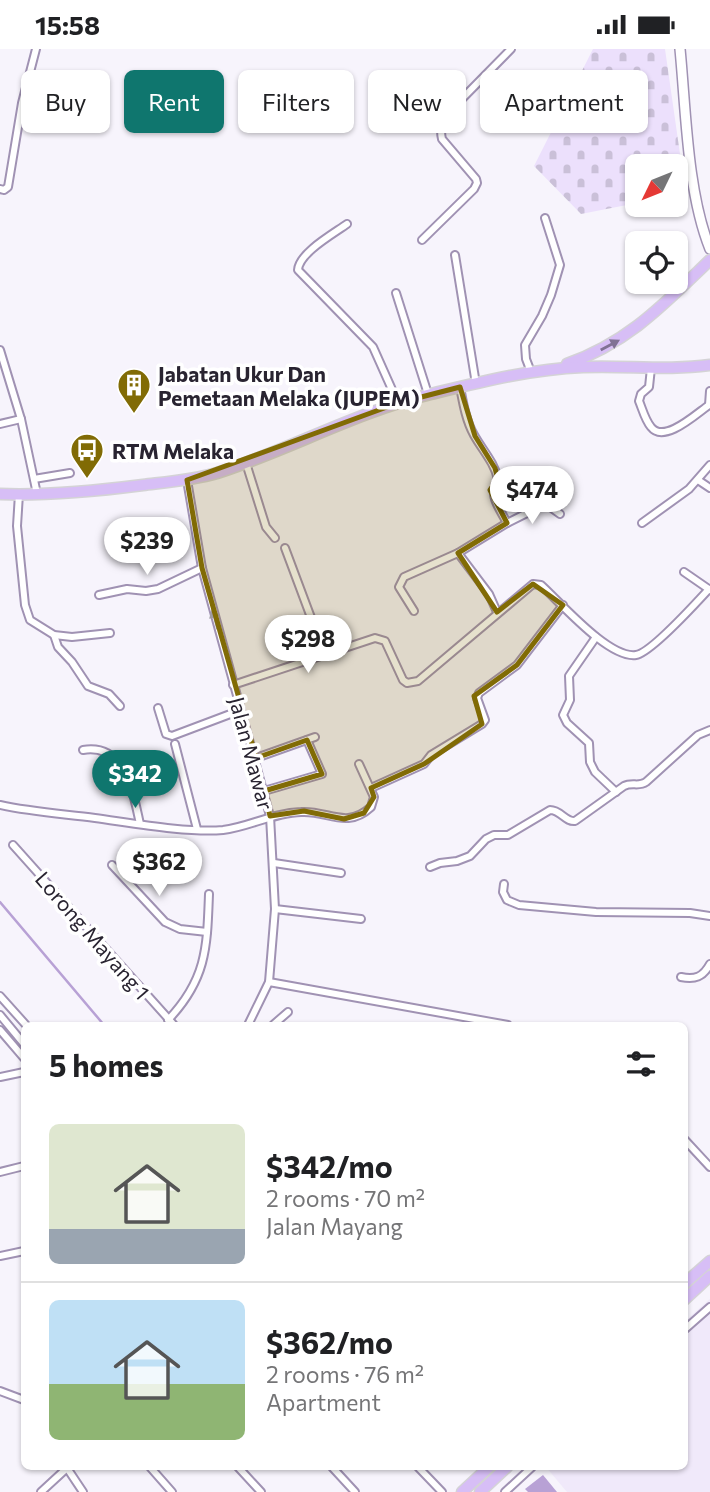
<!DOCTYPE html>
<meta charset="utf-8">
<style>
:root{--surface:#fff;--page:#f6f6f6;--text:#202124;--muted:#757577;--line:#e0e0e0;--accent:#0f766e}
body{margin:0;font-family:Commissioner,sans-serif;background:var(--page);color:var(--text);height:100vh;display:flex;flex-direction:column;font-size:26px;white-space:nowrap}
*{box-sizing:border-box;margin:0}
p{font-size:23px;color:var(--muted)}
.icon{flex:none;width:38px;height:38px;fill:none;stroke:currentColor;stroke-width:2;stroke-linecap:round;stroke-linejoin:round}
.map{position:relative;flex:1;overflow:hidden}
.panel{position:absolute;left:21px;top:973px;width:667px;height:448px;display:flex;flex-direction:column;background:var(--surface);border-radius:10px;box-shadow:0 2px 5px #0004}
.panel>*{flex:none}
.guide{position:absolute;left:21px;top:21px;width:668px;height:63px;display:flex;gap:14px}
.needle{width:46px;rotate:227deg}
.buttons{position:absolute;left:625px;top:105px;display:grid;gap:14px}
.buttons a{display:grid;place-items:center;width:63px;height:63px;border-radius:10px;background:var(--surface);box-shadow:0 2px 5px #0004;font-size:35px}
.price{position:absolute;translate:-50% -60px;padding:0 16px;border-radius:24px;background:#fff;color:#222;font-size:23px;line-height:46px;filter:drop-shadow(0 2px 4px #0008)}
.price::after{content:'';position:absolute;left:50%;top:42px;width:21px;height:16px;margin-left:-10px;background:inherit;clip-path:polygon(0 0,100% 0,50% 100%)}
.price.selected{background:var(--accent);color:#fff}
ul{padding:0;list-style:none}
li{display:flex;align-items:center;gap:21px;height:175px;padding:0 28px}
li+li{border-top:2px solid var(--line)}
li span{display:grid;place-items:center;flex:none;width:196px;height:140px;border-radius:10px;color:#555}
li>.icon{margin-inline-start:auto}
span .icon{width:84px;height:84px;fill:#fffc;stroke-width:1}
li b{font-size:30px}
h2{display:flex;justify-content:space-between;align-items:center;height:84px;padding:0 28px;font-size:30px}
.chip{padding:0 24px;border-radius:10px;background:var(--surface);box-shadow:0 2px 5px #0004;font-size:24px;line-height:63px}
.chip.selected{background:var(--accent);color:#fff}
.status{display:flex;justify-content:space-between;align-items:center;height:49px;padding:0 35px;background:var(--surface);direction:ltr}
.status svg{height:19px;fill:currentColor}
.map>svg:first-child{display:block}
.built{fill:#f0e9fa}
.cemetery{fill:url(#cemetery-stones)}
.water{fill:#b8a1d5}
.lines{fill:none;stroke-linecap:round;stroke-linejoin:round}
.stream{stroke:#b8a1d5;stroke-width:2.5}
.street-casing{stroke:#a092b3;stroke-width:10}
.secondary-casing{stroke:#a092b3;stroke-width:12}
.primary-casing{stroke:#d4d3d6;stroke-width:13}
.street{stroke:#fff;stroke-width:6}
.secondary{stroke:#fff;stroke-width:9}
.primary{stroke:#d7bef6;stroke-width:10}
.oneway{fill:#807194}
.oneway2{fill:#9f9ca2}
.marked{fill:#816b05;fill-opacity:0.2;stroke:#816b05;stroke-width:5;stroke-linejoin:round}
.labels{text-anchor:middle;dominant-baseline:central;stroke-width:7;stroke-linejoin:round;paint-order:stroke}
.poi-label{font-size:21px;font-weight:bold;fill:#292431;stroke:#fff;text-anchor:start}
.street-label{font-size:21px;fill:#292431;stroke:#fff}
</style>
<div class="status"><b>15:58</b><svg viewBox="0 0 49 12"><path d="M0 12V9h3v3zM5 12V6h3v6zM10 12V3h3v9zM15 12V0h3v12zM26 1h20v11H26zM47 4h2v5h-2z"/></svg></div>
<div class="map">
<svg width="710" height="1443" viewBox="0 0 710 1443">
<defs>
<pattern id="cemetery-stones" width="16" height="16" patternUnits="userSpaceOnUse" patternTransform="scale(1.75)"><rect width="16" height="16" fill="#ece0fc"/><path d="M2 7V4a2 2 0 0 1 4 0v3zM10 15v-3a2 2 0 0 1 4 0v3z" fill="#cac0d8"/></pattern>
</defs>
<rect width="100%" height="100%" fill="#f7f4fc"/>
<path class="built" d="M710,1250V1443H567L546,1418H684V1273Z"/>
<path class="cemetery" d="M593,0H665L683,126L676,132V117H637V154L581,165L534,117Z"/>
<path class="water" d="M543,1426L557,1443H528L525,1440Z"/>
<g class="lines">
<path class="stream" d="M0,853L104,976"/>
<defs>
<g id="street">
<path d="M0,140L4,141L8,138L22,54L36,0"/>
<path d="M347,175C333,185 299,204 298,221L373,298L398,354"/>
<path d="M422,191L474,140L477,134L476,130L442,90C439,78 444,71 451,61L511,0"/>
<path d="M455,206L476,335"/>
<path d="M396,244L428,345"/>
<path d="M0,301L21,370L37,445"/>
<path d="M651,319L649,338L641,345L639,352C642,359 645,371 651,378C664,395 696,365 709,356"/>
<path d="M531,323L526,310L525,296L542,267L551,246L560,216L545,169"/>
<path d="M709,356L710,342"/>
<path d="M0,375L21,370"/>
<path d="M246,414L266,478L275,489"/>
<path d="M34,430L70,424"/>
<path d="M187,431L202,519L270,767L275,860L269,933L248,976"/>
<path d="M698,431L710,439"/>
<path d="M19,445L17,477L25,556L30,571L54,586L72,588L110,584"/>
<path d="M507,474L543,456L549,457L560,465"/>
<path d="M642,474L689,440L710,416"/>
<path d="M285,499L325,606"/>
<path d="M458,504L489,545L497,563"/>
<path d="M684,523L710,541"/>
<path d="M99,546L127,540L146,542L158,540L202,519"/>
<path d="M414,562L399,538L404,528L458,504L507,474C499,458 488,447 498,430C494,413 483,402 474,386C466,372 463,354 460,338"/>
<path d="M54,586L58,598L72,613L88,637L109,645L120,657"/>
<path d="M596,588L569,627L570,651L563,666L567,674L589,694L590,713L595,723L616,743"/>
<path d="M233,636L375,589L385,592L403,631L407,634L418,632L533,535L541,536C561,554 609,610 636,606C651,604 697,553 709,540"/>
<path d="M158,659L166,685L172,687L241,661"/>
<path d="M175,695L197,780"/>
<path d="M83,701C126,694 133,744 140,775"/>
<path d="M256,709L315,688"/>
<path d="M371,739L424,715L431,706L482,675L485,671L477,649L479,644L517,616L563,556"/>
<path d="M264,742L322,725L307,691"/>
<path d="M0,756C31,763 64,765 95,769C132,774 187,784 223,781C249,778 272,764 301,763C328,761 346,781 371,758L374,748L359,715"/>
<path d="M13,796L174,976"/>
<path d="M274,814L341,824"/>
<path d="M112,816L165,873L180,880L207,883"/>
<path d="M430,818L440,814L457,812L470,807L486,790L494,786H508L550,761C561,761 565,773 575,772L624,737C632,733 639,738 646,733L698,686L710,681"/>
<path d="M504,835L503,843L507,851L519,856L596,863L690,864L710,867"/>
<path d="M275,860L361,870"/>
<path d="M681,928C695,931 703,928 710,915"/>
<path d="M269,933L508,976"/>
<path d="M0,947L26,976"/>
<path d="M0,966L24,995"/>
<path d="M168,971C207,930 207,898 209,845"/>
<path d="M273,976L288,963"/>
<path d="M0,981L24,1009"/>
<path d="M0,1028L24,1023"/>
<path d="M684,1090L710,1118"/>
<path d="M0,1123L24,1117"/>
<path d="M0,1207L24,1202"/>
<path d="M684,1281L710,1258"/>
<path d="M0,1342L24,1351"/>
<path d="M150,1418L172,1443"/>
<path d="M238,1418L261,1443"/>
<path d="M332,1418L355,1443"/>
<path d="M418,1418L442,1443"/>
<path d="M67,1419L83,1443"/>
<path d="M41,1443L67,1419"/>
<path d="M505,1443L532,1418"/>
</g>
<path id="secondary" d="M680,0C686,61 687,143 710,200"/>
<g id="primary">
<path d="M567,315C629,293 664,255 710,211"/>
<path d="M0,445C48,447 96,442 143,436C168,433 193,431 217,424C289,401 356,363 431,345C480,333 531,320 583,318C625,316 668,322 710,316"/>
<path d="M684,1235L710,1212"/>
<path d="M684,1251L710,1227"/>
<path d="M462,1443L489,1418"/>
<path d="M480,1443L507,1418"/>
</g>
</defs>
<use href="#street" class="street-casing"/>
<use href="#secondary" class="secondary-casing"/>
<use href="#primary" class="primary-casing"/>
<use href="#street" class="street"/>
<use href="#secondary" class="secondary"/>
<use href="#primary" class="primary"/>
</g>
<defs><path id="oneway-solid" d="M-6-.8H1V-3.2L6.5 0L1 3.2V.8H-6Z" transform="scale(1.75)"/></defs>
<use class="oneway" href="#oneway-solid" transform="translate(610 296) rotate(-28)"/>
<use class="oneway2" href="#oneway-solid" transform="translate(215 570) rotate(-105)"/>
<path class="marked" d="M460,338L475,387L495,419L498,430L490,441L507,474L458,504L497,563L533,535L563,556L517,616L474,647L482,675L424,715L371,739L374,748L364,764L344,770L304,762L270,767L264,742L322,725L307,691L256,709L202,519L187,431L398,354Z"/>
<defs>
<symbol id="building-pin" viewBox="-11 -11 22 30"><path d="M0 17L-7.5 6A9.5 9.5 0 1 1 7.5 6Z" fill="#816b05" stroke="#fff"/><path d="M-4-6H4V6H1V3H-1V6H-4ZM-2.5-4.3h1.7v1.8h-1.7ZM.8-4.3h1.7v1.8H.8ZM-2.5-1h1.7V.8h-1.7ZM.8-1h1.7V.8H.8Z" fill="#fff"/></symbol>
<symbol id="bus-pin" viewBox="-11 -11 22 30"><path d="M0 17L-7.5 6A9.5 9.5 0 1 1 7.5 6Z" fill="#816b05" stroke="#fff"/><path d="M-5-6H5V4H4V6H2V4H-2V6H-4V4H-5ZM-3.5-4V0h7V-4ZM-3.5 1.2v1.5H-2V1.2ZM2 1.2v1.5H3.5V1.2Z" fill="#fff"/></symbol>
</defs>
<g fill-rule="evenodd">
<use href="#building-pin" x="115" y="317" width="38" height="52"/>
<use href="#bus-pin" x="68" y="382" width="38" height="52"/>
</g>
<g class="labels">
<g class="poi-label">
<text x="158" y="324">Jabatan Ukur Dan<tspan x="158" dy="24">Pemetaan Melaka (JUPEM)</tspan></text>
<text x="112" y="401">RTM Melaka</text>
</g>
<g class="street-label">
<text transform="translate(252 704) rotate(75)">Jalan Mawar</text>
<text transform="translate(93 886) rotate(49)">Lorong Mayang 1</text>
</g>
</g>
</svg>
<div class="buttons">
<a><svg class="needle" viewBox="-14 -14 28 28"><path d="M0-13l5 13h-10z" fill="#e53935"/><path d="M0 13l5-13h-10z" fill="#757577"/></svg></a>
<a><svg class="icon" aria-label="locate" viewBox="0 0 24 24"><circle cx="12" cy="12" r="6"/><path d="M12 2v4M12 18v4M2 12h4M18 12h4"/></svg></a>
</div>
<b class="price" style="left:532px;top:477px">$474</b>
<b class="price" style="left:147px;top:528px">$239</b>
<b class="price" style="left:308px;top:626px">$298</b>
<b class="price selected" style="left:135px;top:761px">$342</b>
<b class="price" style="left:159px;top:849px">$362</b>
<div class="guide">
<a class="chip">Buy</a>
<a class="chip selected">Rent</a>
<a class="chip">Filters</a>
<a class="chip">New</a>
<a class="chip">Apartment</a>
</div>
<section class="panel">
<h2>5 homes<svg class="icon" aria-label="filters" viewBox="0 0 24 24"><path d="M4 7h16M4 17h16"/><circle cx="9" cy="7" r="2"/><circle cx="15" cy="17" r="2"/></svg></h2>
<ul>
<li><span style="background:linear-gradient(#dfe7d0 75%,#9aa5b1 0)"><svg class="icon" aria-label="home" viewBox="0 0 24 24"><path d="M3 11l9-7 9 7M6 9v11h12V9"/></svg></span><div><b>$342/mo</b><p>2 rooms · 70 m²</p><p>Jalan Mayang</p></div></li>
<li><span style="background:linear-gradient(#bfe0f5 60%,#8fb573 0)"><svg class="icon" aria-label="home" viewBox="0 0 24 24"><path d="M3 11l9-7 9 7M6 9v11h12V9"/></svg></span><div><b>$362/mo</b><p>2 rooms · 76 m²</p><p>Apartment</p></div></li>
</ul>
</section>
</div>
